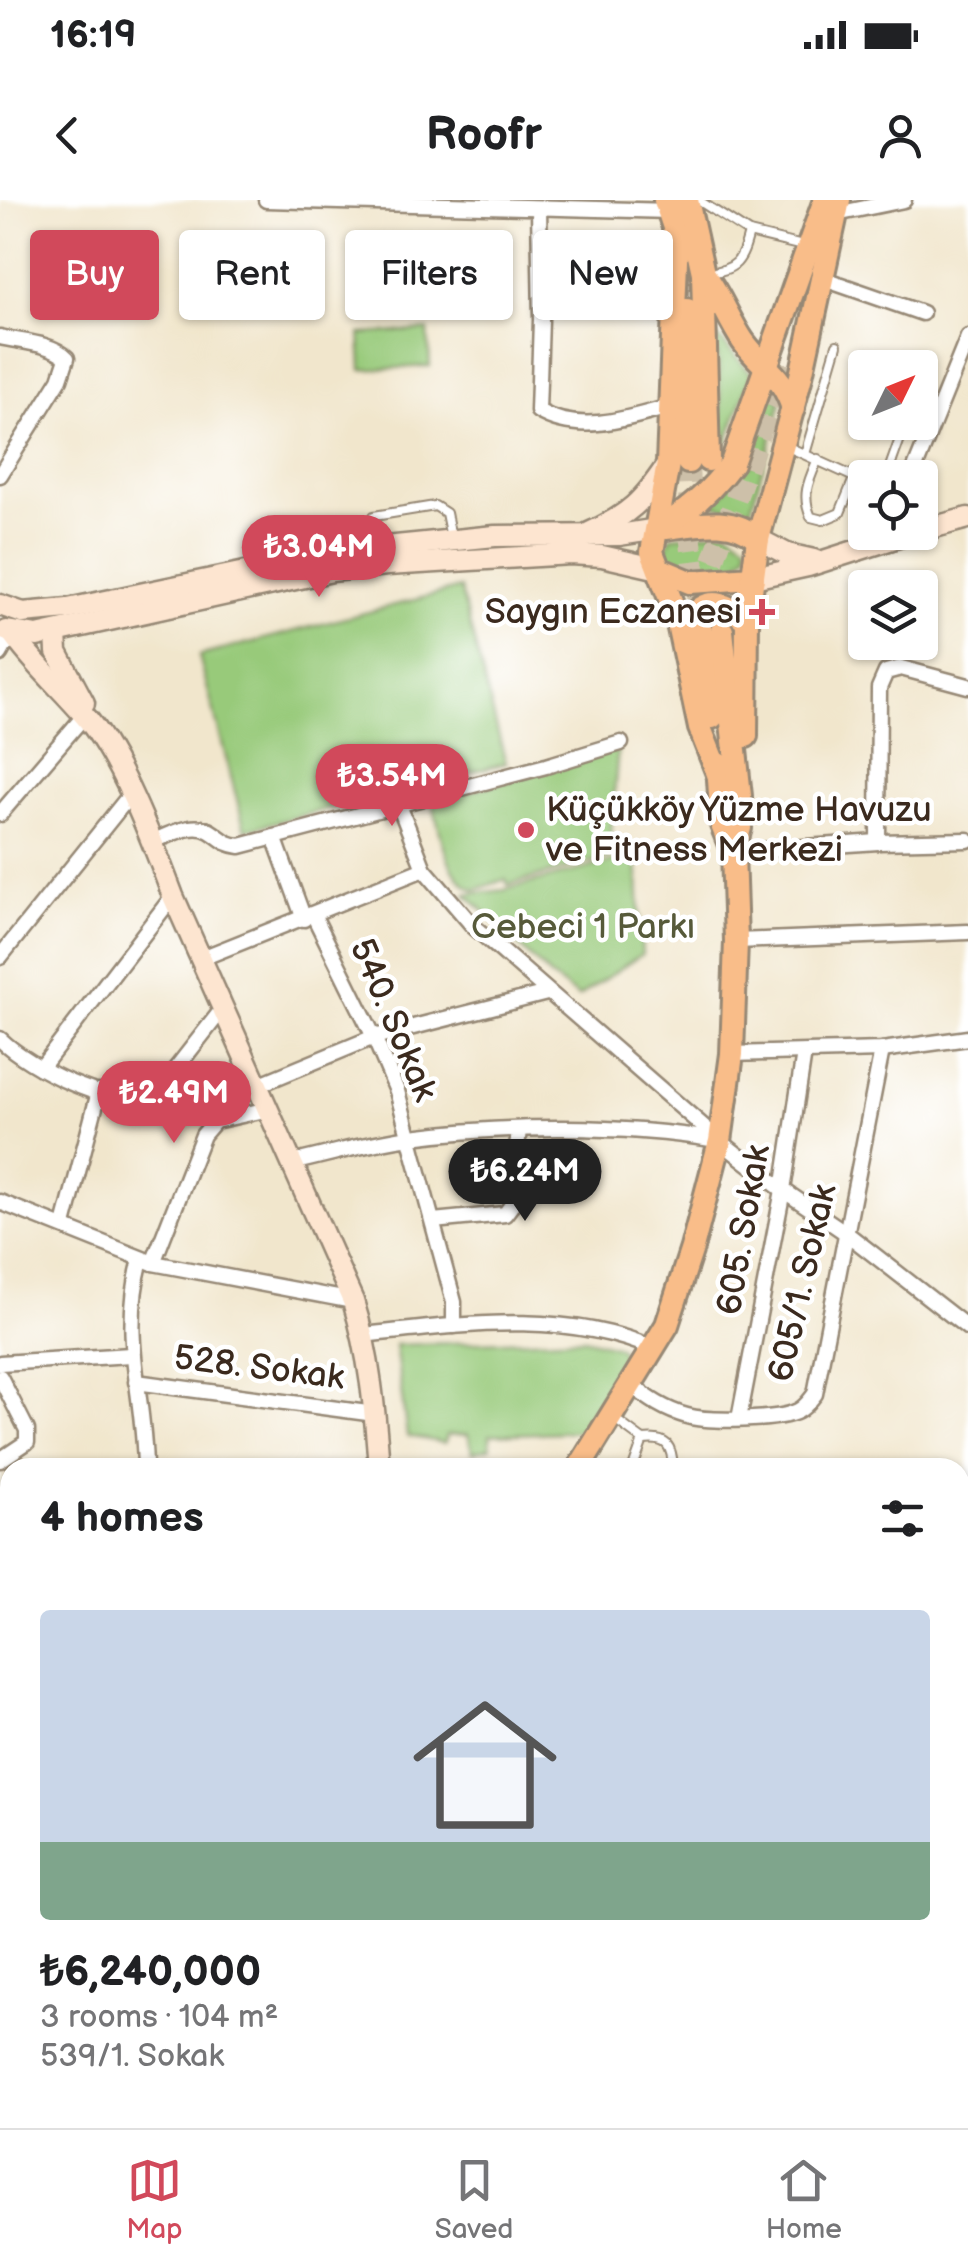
<!DOCTYPE html>
<meta charset="utf-8">
<style>
:root{--surface:#fff;--page:#f2f2f2;--text:#202124;--muted:#757577;--line:#e0e0e0;--accent:#d1495b}
body{margin:0;font-family:"Balsamiq Sans",sans-serif;background:var(--page);color:var(--text);height:100vh;display:flex;flex-direction:column;font-size:38px;white-space:nowrap}
*{box-sizing:border-box;margin:0}
p{font-size:32px;color:var(--muted)}
.icon{flex:none;width:55px;height:55px;fill:none;stroke:currentColor;stroke-width:2;stroke-linecap:round;stroke-linejoin:round}
.map{position:relative;flex:1;overflow:hidden}
.side{position:absolute;left:0px;top:1258px;width:970px;height:672px;display:flex;flex-direction:column;background:var(--surface);border-radius:30px 30px 0 0;box-shadow:0 2px 8px #0004}
.side>*{flex:none}
.hud{position:absolute;left:30px;top:30px;width:910px;height:90px;display:flex;gap:20px}
.needle{width:65px;rotate:47deg}
.fabs{position:absolute;left:848px;top:150px;display:grid;gap:20px}
.fabs a{display:grid;place-items:center;width:90px;height:90px;border-radius:10px;background:var(--surface);box-shadow:0 2px 8px #0004;font-size:50px}
.price{position:absolute;translate:-50% -85px;padding:0 22px;border-radius:35px;background:var(--accent);color:#fff;font-size:32px;line-height:65px;filter:drop-shadow(0 2px 5px #0008)}
.price::after{content:'';position:absolute;left:50%;top:60px;width:30px;height:22px;margin-left:-15px;background:inherit;clip-path:polygon(0 0,100% 0,50% 100%)}
.price.on{background:#222;color:#fff}
ul{padding:0;list-style:none}
li{display:grid;align-content:center;gap:20px;height:530px;padding:0 40px}
li span{display:grid;place-items:center;height:310px;border-radius:10px;color:#555}
li>.icon{margin-inline-start:auto}
span .icon{width:180px;height:180px;fill:#fffc;stroke-width:1}
li b{font-size:42px}
h2{display:flex;justify-content:space-between;align-items:center;height:120px;padding:0 40px;font-size:42px}
.chip{padding:0 35px;border-radius:10px;background:var(--surface);box-shadow:0 2px 8px #0004;font-size:35px;line-height:90px}
.chip.on{background:var(--accent);color:#fff}
.status{display:flex;justify-content:space-between;align-items:center;height:70px;padding:0 50px;background:var(--surface);direction:ltr}
.status svg{height:28px;fill:currentColor}
header{display:flex;justify-content:space-between;align-items:center;height:130px;padding:0 40px;background:var(--surface);font-size:45px;font-weight:700}
.tabs{display:flex;justify-content:space-around;align-items:center;height:140px;border-top:2px solid var(--line);background:var(--surface);font-size:28px;color:var(--muted)}
.tabs a{display:grid;justify-items:center;gap:5px}
.tabs .on{color:var(--accent)}
.map>svg:first-child{display:block}
.green{fill:#98ca7a;stroke:#6a7a4c;stroke-width:2.5}
.lines{fill:none;stroke-linecap:round;stroke-linejoin:round}
.primary-tunnel{stroke:#cdc0a9;stroke-width:22;stroke-dasharray:22 11;stroke-linecap:butt}
.lane-casing{stroke:#968875;stroke-width:12}
.street-casing{stroke:#968875;stroke-width:19}
.secondary-casing{stroke:#968875;stroke-width:25}
.primary-casing{stroke:#968875;stroke-width:28}
.lane{stroke:#fff;stroke-width:8}
.street{stroke:#fff;stroke-width:14}
.secondary{stroke:#fde5d0;stroke-width:20}
.primary{stroke:#f9bd89;stroke-width:22}
.poi-dot{fill:#d1495b;stroke:#fff;stroke-width:4}
.labels{text-anchor:middle;dominant-baseline:central;stroke-width:9;stroke-linejoin:round;paint-order:stroke}
.poi-label{font-size:35px;fill:#3b2a1e;stroke:#fff;text-anchor:end}
.park-label{font-size:35px;fill:#575a3a;stroke:#fff}
.street-label{font-size:35px;fill:#3b2a1e;stroke:#fff}
</style>
<div class="status"><b>16:19</b><svg viewBox="0 0 49 12"><path d="M0 12V9h3v3zM5 12V6h3v6zM10 12V3h3v9zM15 12V0h3v12zM26 1h20v11H26zM47 4h2v5h-2z"/></svg></div>
<header><svg class="icon" aria-label="back" viewBox="0 0 24 24"><path d="M15 5l-7 7 7 7"/></svg>Roofr<svg class="icon" aria-label="person" viewBox="0 0 24 24"><circle cx="12" cy="8" r="4"/><path d="M4 21q1-7 8-7t8 7"/></svg></header>
<div class="map">
<svg width="968" height="1928" viewBox="0 0 968 1928">
<rect width="100%" height="100%" fill="#fff"/>
<filter id="ink" filterUnits="userSpaceOnUse"><feTurbulence type="fractalNoise" baseFrequency=".01" numOctaves="2"/><feDisplacementMap in="SourceGraphic" scale="20" xChannelSelector="R" yChannelSelector="G"/><feConvolveMatrix kernelMatrix="1 2 1 2 8 2 1 2 1" color-interpolation-filters="sRGB"/></filter>
<filter id="wash" filterUnits="userSpaceOnUse"><feTurbulence type="fractalNoise" baseFrequency=".0048" numOctaves="4" result="noise"/><feDisplacementMap in="SourceGraphic" scale="40" xChannelSelector="R" yChannelSelector="G"/><feGaussianBlur stdDeviation="2.25" result="paint"/><feColorMatrix in="noise" values="0 0 0 0 0 0 0 0 0 0 0 0 0 0 0 0 0 1.4 0 .05"/><feComposite in="paint" operator="in"/></filter>
<g filter="url(#wash)">
<rect width="100%" height="100%" fill="#f1e6cc"/>
<g class="green">
<path d="M428,130L430,166L362,170L360,134Z"/>
<path d="M716,135L752,174L724,249Z"/>
<path d="M772,187L781,204L767,255L744,261Z"/>
<path d="M765,259L751,308L745,311L714,305L742,266Z"/>
<path d="M727,330L747,343L748,352L735,366L687,371L668,361L666,348L671,337Z"/>
<path d="M460,388L506,563L245,630L199,456Z"/>
<path d="M618,549L609,657L508,685L506,679L475,690C445,678 441,630 432,602Z"/>
<path d="M637,655L642,754L578,797L549,775L466,694L504,690Z"/>
<path d="M584,1138L619,1147L627,1163L587,1231L490,1235V1248L472,1252L468,1234L447,1235L445,1243L407,1236L395,1145Z"/>
<path d="M960,1316L968,1339V1525L960,1529Z"/>
</g>
</g>
<g filter="url(#ink)">
<g class="lines">
<g class="primary-tunnel">
<path d="M688,262L691,342L701,428"/>
<path d="M713,361L785,163"/>
</g>
<defs>
<g id="lane">
<path d="M698,0L749,33L807,47"/>
<path d="M707,73C737,70 742,61 749,33"/>
<path d="M786,246L865,282"/>
<path d="M805,254L837,145"/>
<path d="M818,259C809,280 801,295 811,317L823,320L840,313L855,276"/>
<path d="M886,278L906,222"/>
<path d="M374,316L435,306L446,313L451,338"/>
<path d="M612,1217L643,1240C667,1237 672,1245 673,1268"/>
<path d="M633,1268L643,1240"/>
<path d="M909,1920L910,1928"/>
</g>
<g id="street">
<path d="M266,0L670,11"/>
<path d="M539,8L541,120L538,211C579,235 626,219 669,207"/>
<path d="M836,14L904,0"/>
<path d="M824,79L922,113"/>
<path d="M0,137C20,142 53,143 67,158L60,179L0,275"/>
<path d="M911,278L968,137"/>
<path d="M0,454L12,433"/>
<path d="M399,605L424,669L473,726L720,941L783,990L846,1033L968,1128"/>
<path d="M0,614L85,515"/>
<path d="M274,637L304,719"/>
<path d="M153,641C170,635 193,621 210,631C223,639 224,644 240,646L546,566L621,543"/>
<path d="M878,642L879,488L886,472L901,468L968,486"/>
<path d="M733,652L878,642L968,640"/>
<path d="M313,714L374,837L397,891L454,1102V1126"/>
<path d="M736,741L968,732"/>
<path d="M0,757L130,595"/>
<path d="M202,758L424,669"/>
<path d="M0,839C31,869 108,906 152,899L224,807"/>
<path d="M732,854L882,850L968,838"/>
<path d="M41,868L173,696"/>
<path d="M258,885L374,837L547,793"/>
<path d="M291,963C331,954 371,942 411,937C506,925 623,924 717,940"/>
<path d="M0,1002L153,1063L353,1101"/>
<path d="M433,1021L505,1014L511,1006L519,929"/>
<path d="M64,1025L99,892"/>
<path d="M141,1059C120,1140 144,1190 145,1268"/>
<path d="M153,1063L203,935L215,921L269,909"/>
<path d="M363,1135C459,1125 564,1109 655,1149"/>
<path d="M0,1163L131,1155"/>
<path d="M0,1177L27,1230V1242L0,1260"/>
<path d="M136,1182L375,1214"/>
<path d="M631,1185C649,1199 665,1210 687,1216C708,1222 779,1221 798,1211C806,1207 810,1200 815,1194L882,850"/>
<path d="M739,1219L783,990L804,853"/>
<path d="M0,1323L10,1345"/>
<path d="M0,1418L10,1426"/>
<path d="M0,1552L10,1540"/>
<path d="M0,1656L10,1663"/>
<path d="M0,1778L10,1769"/>
<path d="M595,1920V1928"/>
<path d="M0,1924L10,1905"/>
<path d="M125,1928L129,1920"/>
<path d="M187,1928L190,1920"/>
</g>
<g id="secondary">
<path d="M920,331L968,318"/>
<path d="M589,333C629,315 643,301 667,265"/>
<path d="M758,339L787,354L814,360"/>
<path d="M753,378L808,366L914,332"/>
<path d="M0,405L23,413L68,409L346,351L495,336L619,335L658,329"/>
<path d="M7,431L37,436L332,371L387,365L571,354L602,356L659,369"/>
<path d="M12,433C33,463 60,487 84,515C121,557 153,643 173,696L353,1101C370,1155 375,1211 379,1268"/>
<path d="M56,433L57,452L84,503"/>
</g>
<g id="primary">
<path d="M665,0L681,49"/>
<path d="M687,0L703,73L708,260"/>
<path d="M677,35L668,264L652,352L676,414L700,528L720,579"/>
<path d="M703,73C720,94 728,119 743,141C762,168 783,174 793,209"/>
<path d="M687,110L688,262"/>
<path d="M666,328C697,324 734,316 758,339"/>
<path d="M658,329C688,312 712,290 732,263L825,0"/>
<path d="M659,369L690,382L753,378"/>
<path d="M701,431L712,517"/>
<path d="M684,439C694,400 717,393 747,421"/>
<path d="M746,536L747,421L758,339L801,176L839,0"/>
<path d="M718,564L722,625L733,652"/>
<path d="M579,1268L667,1125L692,1048L720,941L732,854L736,741L733,652L740,628V596L722,431"/>
<path d="M0,1367L10,1361"/>
<path d="M960,1688L968,1684"/>
<path d="M960,1737L968,1738"/>
<path d="M0,1890L10,1899"/>
<path d="M33,1920L41,1928"/>
<path d="M349,1928L351,1920"/>
</g>
</defs>
<use href="#lane" class="lane-casing"/>
<use href="#street" class="street-casing"/>
<use href="#secondary" class="secondary-casing"/>
<use href="#primary" class="primary-casing"/>
<use href="#lane" class="lane"/>
<use href="#street" class="street"/>
<use href="#secondary" class="secondary"/>
<use href="#primary" class="primary"/>
</g>
</g>
<g class="poi-dot">
<path d="M757 397h10v10h10v10h-10v10h-10v-10h-10v-10h10z"/>
<circle cx="526" cy="630" r="10"/>
</g>
<g class="labels">
<g class="poi-label">
<text x="742" y="412">Saygın Eczanesi</text>
<text x="546" y="610" text-anchor="start">Küçükköy Yüzme Havuzu<tspan x="546" dy="40">ve Fitness Merkezi</tspan></text>
</g>
<g class="park-label">
<text x="583" y="727">Cebeci 1 Parkı</text>
</g>
<g class="street-label">
<text transform="translate(393 820) rotate(67)">540. Sokak</text>
<text transform="translate(744 1030) rotate(-80)">605. Sokak</text>
<text transform="translate(803 1083) rotate(-77)">605/1. Sokak</text>
<text transform="translate(259 1168) rotate(7)">528. Sokak</text>
</g>
</g>
</svg>
<div class="fabs">
<a><svg class="needle" viewBox="-14 -14 28 28"><path d="M0-13l5 13h-10z" fill="#e53935"/><path d="M0 13l5-13h-10z" fill="#757577"/></svg></a>
<a><svg class="icon" aria-label="locate" viewBox="0 0 24 24"><circle cx="12" cy="12" r="6"/><path d="M12 2v4M12 18v4M2 12h4M18 12h4"/></svg></a>
<a><svg class="icon" aria-label="layers" viewBox="0 0 24 24"><path d="M12 4l9 5-9 5-9-5zM3 14l9 5 9-5"/></svg></a>
</div>
<b class="price" style="left:319px;top:400px">₺3.04M</b>
<b class="price" style="left:392px;top:629px">₺3.54M</b>
<b class="price" style="left:174px;top:946px">₺2.49M</b>
<b class="price on" style="left:525px;top:1024px">₺6.24M</b>
<div class="hud">
<a class="chip on">Buy</a>
<a class="chip">Rent</a>
<a class="chip">Filters</a>
<a class="chip">New</a>
</div>
<section class="side">
<h2>4 homes<svg class="icon" aria-label="filters" viewBox="0 0 24 24"><path d="M4 7h16M4 17h16"/><circle cx="9" cy="7" r="2"/><circle cx="15" cy="17" r="2"/></svg></h2>
<ul>
<li><span style="background:linear-gradient(#c9d6e8 75%,#7fa58c 0)"><svg class="icon" aria-label="home" viewBox="0 0 24 24"><path d="M3 11l9-7 9 7M6 9v11h12V9"/></svg></span><div><b>₺6,240,000</b><p>3 rooms · 104 m²</p><p>539/1. Sokak</p></div></li>
</ul>
</section>
</div>
<nav class="tabs">
<a class="on"><svg class="icon" aria-label="map" viewBox="0 0 24 24"><path d="M3 6l6-2 6 2 6-2v14l-6 2-6-2-6 2zM9 4v14M15 6v14"/></svg>Map</a>
<a><svg class="icon" aria-label="saved" viewBox="0 0 24 24"><path d="M7 4h10v16l-5-4-5 4z"/></svg>Saved</a>
<a><svg class="icon" aria-label="home" viewBox="0 0 24 24"><path d="M3 11l9-7 9 7M6 9v11h12V9"/></svg>Home</a>
</nav>
